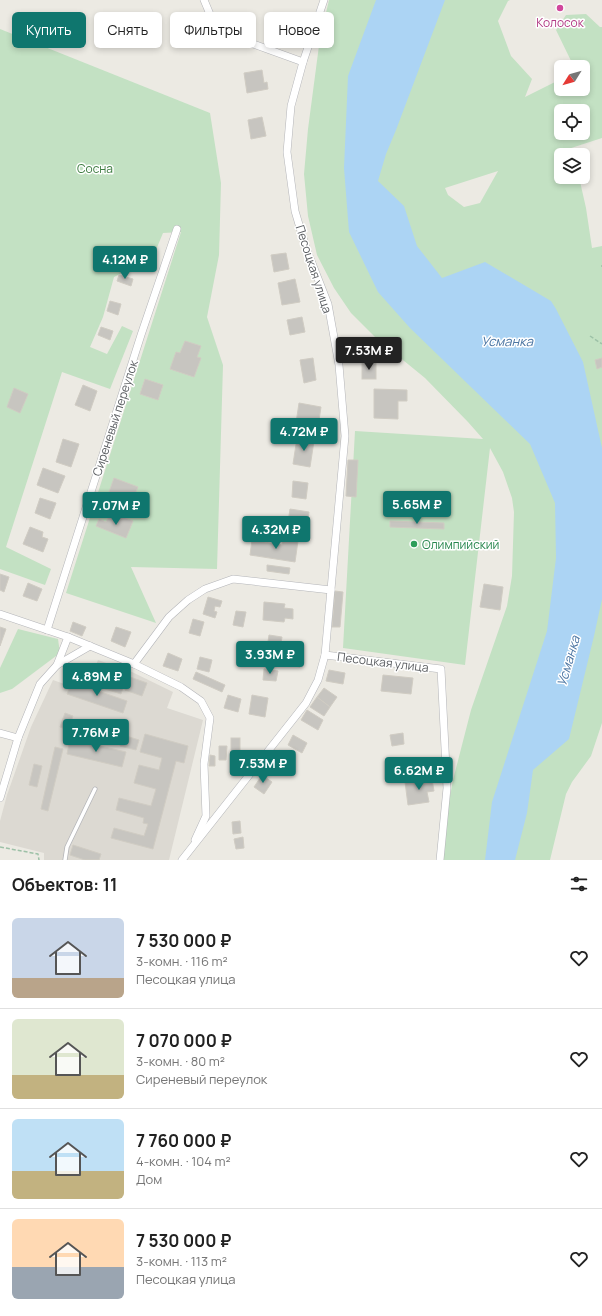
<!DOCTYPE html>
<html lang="ru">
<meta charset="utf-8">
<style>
:root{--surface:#fff;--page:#f2f2f2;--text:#222;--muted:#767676;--line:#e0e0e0;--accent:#0f766e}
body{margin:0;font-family:Manrope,sans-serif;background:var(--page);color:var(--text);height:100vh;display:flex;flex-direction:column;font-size:15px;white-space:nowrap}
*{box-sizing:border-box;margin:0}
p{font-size:13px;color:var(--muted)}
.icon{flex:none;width:22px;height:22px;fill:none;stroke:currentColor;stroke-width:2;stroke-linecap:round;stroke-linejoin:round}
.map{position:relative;height:860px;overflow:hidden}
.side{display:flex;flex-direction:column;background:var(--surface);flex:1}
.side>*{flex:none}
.hud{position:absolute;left:12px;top:12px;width:400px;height:36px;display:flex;gap:8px}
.needle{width:26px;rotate:233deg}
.buttons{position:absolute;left:554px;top:60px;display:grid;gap:8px}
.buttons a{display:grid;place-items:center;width:36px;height:36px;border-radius:6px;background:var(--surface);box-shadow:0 2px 6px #0003;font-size:20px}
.price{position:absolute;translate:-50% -34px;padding:0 9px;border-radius:4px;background:var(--accent);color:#fff;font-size:13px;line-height:26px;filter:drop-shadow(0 1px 2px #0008)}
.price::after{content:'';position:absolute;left:50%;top:24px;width:12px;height:9px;margin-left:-6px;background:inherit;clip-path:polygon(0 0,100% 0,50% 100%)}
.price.on{background:#222;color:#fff}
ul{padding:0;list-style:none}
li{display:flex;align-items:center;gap:12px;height:100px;padding:0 12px}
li+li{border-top:1px solid var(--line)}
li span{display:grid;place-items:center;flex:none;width:112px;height:80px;border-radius:6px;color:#555}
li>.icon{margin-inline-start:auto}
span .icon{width:48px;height:48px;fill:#fffc;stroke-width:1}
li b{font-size:17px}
h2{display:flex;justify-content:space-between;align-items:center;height:48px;padding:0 12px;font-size:17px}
.tag{padding:0 14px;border-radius:6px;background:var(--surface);box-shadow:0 2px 6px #0003;font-size:14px;line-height:36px}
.tag.on{background:var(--accent);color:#fff}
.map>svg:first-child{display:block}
.education{fill:#dcd9d2}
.green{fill:#c3e1c3;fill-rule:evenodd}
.water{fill:#acd4f4}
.building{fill:#c7c5c0;stroke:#d0ccc3}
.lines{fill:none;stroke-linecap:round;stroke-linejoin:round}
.service-casing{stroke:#b4b5b9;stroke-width:5}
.minor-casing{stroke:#b4b5b9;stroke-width:8}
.path{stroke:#9dc1a7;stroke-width:1.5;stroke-dasharray:4 2;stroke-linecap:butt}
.service{stroke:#fff;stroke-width:3.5}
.minor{stroke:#fff;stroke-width:7}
.hotel-dot{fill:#d1479c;stroke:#fff;stroke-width:1.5}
.leisure-dot{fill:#2e9e5b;stroke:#fff;stroke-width:1.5}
.labels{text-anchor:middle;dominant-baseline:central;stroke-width:3;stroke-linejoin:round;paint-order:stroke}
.hotel-label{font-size:12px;fill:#b23c85;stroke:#fff}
.park-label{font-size:12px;fill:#3f7d42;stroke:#fff}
.street-label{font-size:12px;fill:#5b5e62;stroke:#fff}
.leisure-label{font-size:12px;fill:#27864d;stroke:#fff;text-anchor:start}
.water-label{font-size:13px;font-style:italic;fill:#4c76a3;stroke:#fff}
</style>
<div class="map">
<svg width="602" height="860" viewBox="0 0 602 860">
<rect width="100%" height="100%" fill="#eceae3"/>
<path class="education" d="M98,660L132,672L173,692L167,708L203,720L169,860H44V853L0,842V821L7,795L31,727L53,680L70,686L72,682L87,687Z"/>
<g class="green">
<path d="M329,0H510L508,1L498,21L511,56L532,79L525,97L561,79V89H583V67H574L556,30L566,15L586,14L600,27H602V138L562,151L566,155H561V177H579L586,208L592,248L602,246V723L591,756L572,782L566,794L550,860H438L453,780L471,710L507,606L512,576L514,512L512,498L503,472L490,448L465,665L343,648L355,431L483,439L468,422L425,378L376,338L351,313L334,288L317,255L308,216L304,174L308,129L320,38ZM561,111H583V133H561ZM498,171L480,203L464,207L448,195L445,188Z"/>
<path d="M0,29L210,113L221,183L219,255L207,317L223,365L217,569L131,567L156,623L66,593L181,232L163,233L153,257L114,277L103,317L90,347L107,354L122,326L133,331L110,389L62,372L6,547L51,569L45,585L0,569Z"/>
<path d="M18,629L58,639L60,653L12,689L0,693V668Z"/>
</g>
<path class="water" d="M376,0H445L396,130L386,154L378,181L404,206L417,246L442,278L485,262L551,301L556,309L583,362L602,448V599L594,636L569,739L533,770L527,813L515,860H485L492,802L547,631L556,558L555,503L530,444L410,328L378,292L349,232L344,168L348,76Z"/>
<g class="building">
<path d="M262,70L264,83L267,82L268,89L247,93L244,73Z"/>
<path d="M262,117L266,136L251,139L248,120Z"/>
<path d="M286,253L289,269L274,272L271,255Z"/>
<path d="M119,275L133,279L131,286L117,281Z"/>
<path d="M295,279L300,302L282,305L278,283Z"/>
<path d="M110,301L121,304L118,315L107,311Z"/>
<path d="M302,317L305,332L290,335L287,320Z"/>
<path d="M101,327L113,331L110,340L98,335Z"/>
<path d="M185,341L201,346L197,357L201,358L194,377L170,369L176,352L180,353Z"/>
<path d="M313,358L316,380L304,383L300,360Z"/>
<path d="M602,358V367L597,369L595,360Z"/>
<rect x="362" y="363" width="14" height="16"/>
<path d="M145,379L163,385L158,400L140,394Z"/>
<path d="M83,385L97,391L90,411L75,405Z"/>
<path d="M14,388L28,394L20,413L7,407Z"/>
<path d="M374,389L407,390V401H398V419L374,418Z"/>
<path d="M299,403L321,407L318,427L296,423Z"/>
<path d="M297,438L314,441L310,467L293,464Z"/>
<path d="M63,439L79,444L71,467L56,462Z"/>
<path d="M348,460H358L356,497L346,496Z"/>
<path d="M43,468L65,476L58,493L37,485Z"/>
<path d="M114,478L138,487L132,501L109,492Z"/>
<path d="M293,481L308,483L306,499L292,497Z"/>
<path d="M40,498L56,503L50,519L35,513Z"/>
<path d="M290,509L309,512L308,521L301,520L299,531L287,529Z"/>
<path d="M118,515L133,521L126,538L96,526L99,519L106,522L109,516L116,519Z"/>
<path d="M390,521L444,523V529L390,527Z"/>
<path d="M30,527L43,532L42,537L48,539L43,552L23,544Z"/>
<path d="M283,538L298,541L295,562L250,555L252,540L282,545Z"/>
<path d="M267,565L290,568L289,574L267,571Z"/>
<path d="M0,574L9,577L4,592L0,590Z"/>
<path d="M28,583L42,589L37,601L23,596Z"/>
<path d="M484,584L503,587L500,610L480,607Z"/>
<path d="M335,591L343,592L340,627H332Z"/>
<path d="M208,597L222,601L220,607L215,606L214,611L217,612L215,618L203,614Z"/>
<path d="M264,602L285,604L284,608L293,609V619L285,618L284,622L263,620Z"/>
<path d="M236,611L246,612L243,627L233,625Z"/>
<path d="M193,619L204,622L200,636L189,633Z"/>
<path d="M73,622L86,627L82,636L70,631Z"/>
<path d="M0,627L6,629L0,646Z"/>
<path d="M116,627L131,632L125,647L111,641Z"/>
<path d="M269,635L282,637L279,657L266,655Z"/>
<path d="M168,653L182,659L178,671L163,666Z"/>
<path d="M289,655L301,657L300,667L288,665Z"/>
<path d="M200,657L212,660L209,672L197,669Z"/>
<path d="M264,669L278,671L276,681L263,680Z"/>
<path d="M329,670L345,673L343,684L326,681Z"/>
<path d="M196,672L225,685L222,692L193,679Z"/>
<path d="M104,674L125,681L121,694L99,687Z"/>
<path d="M383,675L413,678L411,694L381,691Z"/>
<path d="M130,677L147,683L142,696L125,690Z"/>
<path d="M72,682L127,701L123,713L67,694Z"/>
<path d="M324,688L337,697L330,707L317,697Z"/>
<path d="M228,695L241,699L238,712L224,708Z"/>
<path d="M252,695L268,698L265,717L249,714Z"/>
<path d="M317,697L330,707L324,716L310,707Z"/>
<path d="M307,710L323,720L318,730L301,720Z"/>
<path d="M65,713L73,716L68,730L60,727Z"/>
<path d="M403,733L404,744L392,746L390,735Z"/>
<path d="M145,734L188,746L184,763L176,761L153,849L111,838L114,828L144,836L148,824L143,823L144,818L116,810L119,798L151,806L156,789L134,783L139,765L159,770L162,758L140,752Z"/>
<path d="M123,735L139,740L136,750L120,746Z"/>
<path d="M293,735L307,743L302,753L288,745Z"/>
<rect x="231" y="738" width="9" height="20"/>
<path d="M70,739L126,752L122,767L67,754Z"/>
<path d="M219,746H227L226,760H219Z"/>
<path d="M55,747L63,749L48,811L41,809Z"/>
<path d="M279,750L294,762L287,772L271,760Z"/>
<path d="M210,755L215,756V766H209Z"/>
<path d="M34,764L42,766L37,787L29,785Z"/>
<path d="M262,775L272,782L264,794L254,787Z"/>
<path d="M432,779L434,791L427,792L429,802L408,805L405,782Z"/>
<path d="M240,821L241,833L233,834L232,822Z"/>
<path d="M243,837L244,848L236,849L234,839Z"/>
<path d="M73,845L101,854L99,860H85L70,855Z"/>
</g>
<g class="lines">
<defs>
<path id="service" d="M65,860L67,847L95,789"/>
<g id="minor">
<path d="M204,0L217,31L303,62"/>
<path d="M0,614L68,637L134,664L181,687L201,701L210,718L204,764L206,816L195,840"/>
<path d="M47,630L141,335L177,229"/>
<path d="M325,655L441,669L447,788L440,860"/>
<path d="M134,664L169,617L188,600L205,589L233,579L331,590"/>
<path d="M57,665L68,637"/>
<path d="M0,733L18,738"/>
<path d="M0,798L18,738L40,684L57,665L90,646"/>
<path d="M182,860L306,703L318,680L325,655L345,436L339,365L328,304L306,248L295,211L287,152L291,106L303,62L324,0"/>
</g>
</defs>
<use href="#service" class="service-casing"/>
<use href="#minor" class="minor-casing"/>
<g class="path">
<path d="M601,266H602"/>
<path d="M590,336L602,344"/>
<path d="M0,847L38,854L39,860"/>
</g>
<use href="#service" class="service"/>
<use href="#minor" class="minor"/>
</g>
<circle class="hotel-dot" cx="560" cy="8" r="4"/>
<circle class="leisure-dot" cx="414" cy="544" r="4"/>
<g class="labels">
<g class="hotel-label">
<text x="560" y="22">Колосок</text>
</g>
<g class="park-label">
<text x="95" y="168">Сосна</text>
</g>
<g class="street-label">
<text transform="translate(314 269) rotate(72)">Песоцкая улица</text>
<text transform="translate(115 418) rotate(-72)">Сиреневый переулок</text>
<text transform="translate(383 662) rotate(7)">Песоцкая улица</text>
</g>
<g class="leisure-label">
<text x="422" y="544">Олимпийский</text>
</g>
<g class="water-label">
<text x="507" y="341">Усманка</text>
<text transform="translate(568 661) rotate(-74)">Усманка</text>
</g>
</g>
</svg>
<div class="buttons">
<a><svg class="needle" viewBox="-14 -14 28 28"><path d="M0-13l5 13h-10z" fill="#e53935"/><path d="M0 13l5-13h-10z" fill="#767676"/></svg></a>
<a><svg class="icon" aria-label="locate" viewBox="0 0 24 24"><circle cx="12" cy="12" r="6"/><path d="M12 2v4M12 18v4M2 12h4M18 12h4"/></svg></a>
<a><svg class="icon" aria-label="layers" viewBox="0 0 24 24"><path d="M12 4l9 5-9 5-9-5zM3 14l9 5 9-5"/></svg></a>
</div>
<b class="price" style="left:125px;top:280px">4.12M ₽</b>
<b class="price on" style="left:369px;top:371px">7.53M ₽</b>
<b class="price" style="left:304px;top:452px">4.72M ₽</b>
<b class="price" style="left:417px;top:525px">5.65M ₽</b>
<b class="price" style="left:116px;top:526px">7.07M ₽</b>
<b class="price" style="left:276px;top:550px">4.32M ₽</b>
<b class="price" style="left:270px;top:675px">3.93M ₽</b>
<b class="price" style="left:97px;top:697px">4.89M ₽</b>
<b class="price" style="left:96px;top:753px">7.76M ₽</b>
<b class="price" style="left:263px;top:784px">7.53M ₽</b>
<b class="price" style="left:419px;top:791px">6.62M ₽</b>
<div class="hud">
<a class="tag on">Купить</a>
<a class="tag">Снять</a>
<a class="tag">Фильтры</a>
<a class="tag">Новое</a>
</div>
</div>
<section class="side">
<h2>Объектов: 11<svg class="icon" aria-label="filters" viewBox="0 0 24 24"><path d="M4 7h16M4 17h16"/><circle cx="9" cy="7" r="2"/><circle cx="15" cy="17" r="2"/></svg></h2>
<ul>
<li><span style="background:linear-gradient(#c9d6e8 75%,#b9a48a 0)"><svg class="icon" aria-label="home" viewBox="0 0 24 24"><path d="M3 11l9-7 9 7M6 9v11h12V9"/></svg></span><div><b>7 530 000 ₽</b><p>3-комн. · 116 m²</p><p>Песоцкая улица</p></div><svg class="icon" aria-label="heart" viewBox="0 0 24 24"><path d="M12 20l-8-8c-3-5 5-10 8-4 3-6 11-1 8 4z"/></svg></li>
<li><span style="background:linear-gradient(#dfe7d0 70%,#c2b280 0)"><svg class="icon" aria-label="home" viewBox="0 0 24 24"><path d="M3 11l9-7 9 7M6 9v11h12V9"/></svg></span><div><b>7 070 000 ₽</b><p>3-комн. · 80 m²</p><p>Сиреневый переулок</p></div><svg class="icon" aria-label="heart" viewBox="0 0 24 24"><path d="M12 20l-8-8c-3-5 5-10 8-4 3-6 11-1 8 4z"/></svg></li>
<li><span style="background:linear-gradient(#bfe0f5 65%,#c2b280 0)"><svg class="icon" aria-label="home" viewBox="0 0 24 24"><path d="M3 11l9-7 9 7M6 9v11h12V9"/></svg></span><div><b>7 760 000 ₽</b><p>4-комн. · 104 m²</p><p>Дом</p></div><svg class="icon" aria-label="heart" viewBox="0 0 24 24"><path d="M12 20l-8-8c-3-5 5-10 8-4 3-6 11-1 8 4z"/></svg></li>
<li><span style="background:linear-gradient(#ffd9b3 60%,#9aa5b1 0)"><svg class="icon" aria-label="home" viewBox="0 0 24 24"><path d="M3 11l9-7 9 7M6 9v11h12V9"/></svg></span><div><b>7 530 000 ₽</b><p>3-комн. · 113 m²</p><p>Песоцкая улица</p></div><svg class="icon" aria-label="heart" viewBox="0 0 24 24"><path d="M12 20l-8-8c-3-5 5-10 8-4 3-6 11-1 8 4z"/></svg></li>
</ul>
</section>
